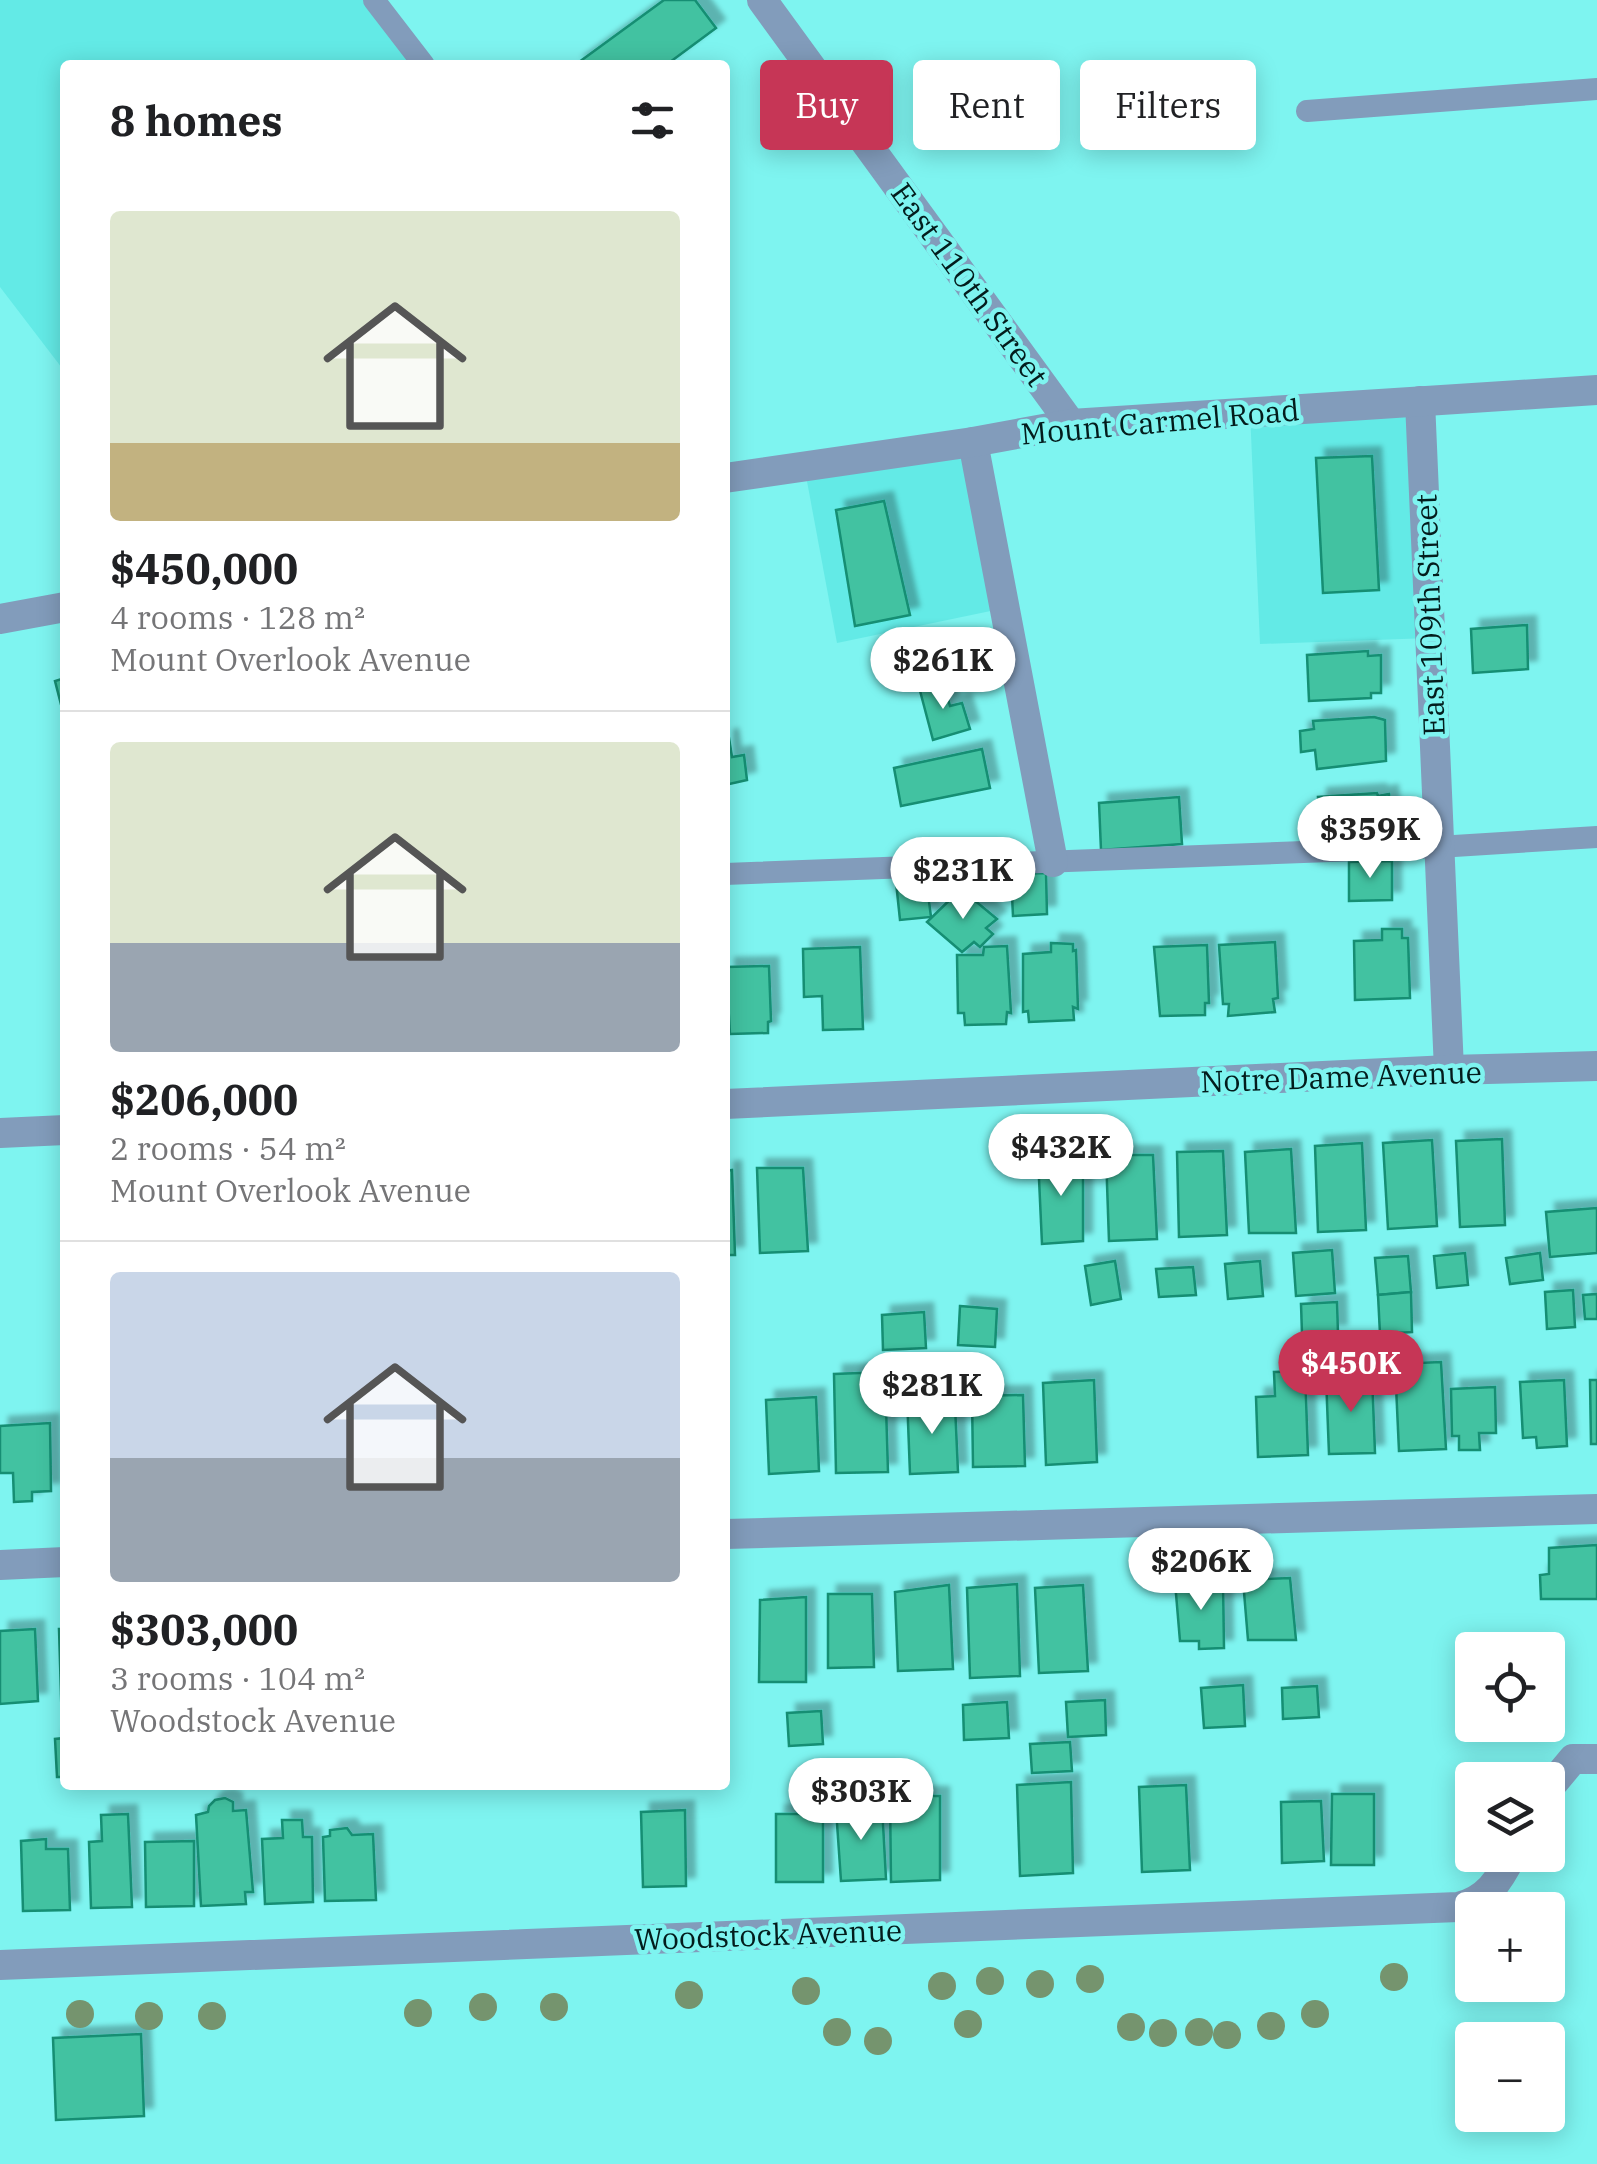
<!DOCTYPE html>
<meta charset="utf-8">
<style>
:root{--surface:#fff;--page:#f2f2f2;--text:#202124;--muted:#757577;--line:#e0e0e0;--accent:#c63656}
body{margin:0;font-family:"IBM Plex Serif",serif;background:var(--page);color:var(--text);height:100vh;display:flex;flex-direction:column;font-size:38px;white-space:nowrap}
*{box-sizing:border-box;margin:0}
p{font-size:32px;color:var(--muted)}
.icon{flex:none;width:55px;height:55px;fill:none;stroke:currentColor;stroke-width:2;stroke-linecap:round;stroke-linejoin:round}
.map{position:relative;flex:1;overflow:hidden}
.side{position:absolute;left:60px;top:60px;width:670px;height:1730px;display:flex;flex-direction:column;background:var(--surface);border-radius:10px;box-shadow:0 5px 25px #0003}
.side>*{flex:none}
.banner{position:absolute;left:760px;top:60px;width:685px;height:90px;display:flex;gap:20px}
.buttons{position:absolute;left:1455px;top:1632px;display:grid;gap:20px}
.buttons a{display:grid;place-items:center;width:110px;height:110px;border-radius:10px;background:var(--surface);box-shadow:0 5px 25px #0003;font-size:50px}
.price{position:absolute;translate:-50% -85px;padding:0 22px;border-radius:35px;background:#fff;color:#222;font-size:32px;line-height:65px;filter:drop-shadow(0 2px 5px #0008)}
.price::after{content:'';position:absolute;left:50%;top:60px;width:30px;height:22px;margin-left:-15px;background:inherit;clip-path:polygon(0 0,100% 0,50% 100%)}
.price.current{background:var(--accent);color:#fff}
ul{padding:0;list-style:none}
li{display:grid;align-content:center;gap:20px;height:530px;padding:0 50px}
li+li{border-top:2px solid var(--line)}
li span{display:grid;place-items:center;height:310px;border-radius:10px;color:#555}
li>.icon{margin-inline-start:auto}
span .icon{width:180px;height:180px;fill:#fffc;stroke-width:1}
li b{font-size:42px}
h2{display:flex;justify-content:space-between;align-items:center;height:120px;padding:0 50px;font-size:42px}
.chip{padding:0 35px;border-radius:10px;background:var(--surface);box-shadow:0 5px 25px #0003;font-size:35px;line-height:90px}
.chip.current{background:var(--accent);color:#fff}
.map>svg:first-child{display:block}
.built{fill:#63eae6}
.building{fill:#43c2a1;stroke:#148e73;stroke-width:2.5;filter:url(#shadow)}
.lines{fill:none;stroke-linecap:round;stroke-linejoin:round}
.lane{stroke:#829cbb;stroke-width:22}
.street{stroke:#829cbb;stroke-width:30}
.tree{fill:#75946e}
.labels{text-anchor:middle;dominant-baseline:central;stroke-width:9;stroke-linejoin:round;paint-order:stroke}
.street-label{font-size:30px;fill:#031c1c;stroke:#7ef4f0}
</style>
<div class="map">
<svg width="1597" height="2164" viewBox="0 0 1597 2164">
<defs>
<filter id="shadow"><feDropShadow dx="9" dy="-9" stdDeviation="2.5" flood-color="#0004"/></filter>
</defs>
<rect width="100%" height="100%" fill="#7ef4f0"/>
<g class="built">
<path d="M0,0H374L424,65H65V372L0,287Z"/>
<path d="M1420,401L1430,638L1260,644L1250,411Z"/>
<path d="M973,442L1005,608L837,643L804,465Z"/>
</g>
<g class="building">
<path d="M664,0H695L716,28L666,65H575Z"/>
<path d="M1372,456L1379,590L1323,593L1316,458Z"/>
<path d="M884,501L910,615L855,626L836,510Z"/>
<path d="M1527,625L1528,669L1473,673L1471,629Z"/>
<path d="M1368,651V656L1381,655V693H1371V698L1309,701L1307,655Z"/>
<path d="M65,678V720L55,681Z"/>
<path d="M943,681L950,706L962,703L970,729L933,740L919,687Z"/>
<path d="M1374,717L1385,720L1386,761L1317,769L1315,750L1301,752L1300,731L1314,729L1313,721Z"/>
<path d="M729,738L732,757L744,755L747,780L725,785V739Z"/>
<path d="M982,749L990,788L901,806L894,768Z"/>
<path d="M1377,793L1378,796L1389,794L1392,833L1321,841L1318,797Z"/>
<path d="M1179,797L1182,844L1101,850L1099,803Z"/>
<path d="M1392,861V900L1349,901V862Z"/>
<path d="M1046,873L1047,914L1013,916L1011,874Z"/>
<path d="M926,878L931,917L900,920L896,882Z"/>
<path d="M961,889L997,919L986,928L993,934L980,947L974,942L962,952L927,922Z"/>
<path d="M1382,929H1402V938H1408L1410,998L1355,1000L1354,941L1382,940Z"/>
<path d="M1275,942L1278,998L1273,999L1275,1012L1228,1016L1229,1004H1223L1219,945Z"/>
<path d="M1051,943L1073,944V951L1076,950L1078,1009L1073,1007L1074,1020L1029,1022L1028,1011L1023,1012V954L1051,952Z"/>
<path d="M1207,945L1209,1003H1205V1015L1160,1016L1154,947Z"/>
<path d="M1007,946L1011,1013L1007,1012L1006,1024L965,1025L964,1013H958L957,955H983L984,947Z"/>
<path d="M860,947L863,1029L823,1030L822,996L804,997L803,949Z"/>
<path d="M769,966L771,1021L768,1022V1033L730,1034L726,967Z"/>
<path d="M1502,1139L1505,1225L1460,1227L1456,1141Z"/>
<path d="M1432,1140L1437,1226L1388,1229L1383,1143Z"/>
<path d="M1362,1143L1366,1230L1318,1232L1315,1146Z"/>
<path d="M1291,1149L1296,1233H1249L1245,1152Z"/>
<path d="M1223,1151L1227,1235L1179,1237L1177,1152Z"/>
<path d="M1106,1155H1153L1157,1239L1109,1241Z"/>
<path d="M1083,1156V1241L1042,1244L1038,1157Z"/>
<path d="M757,1168H803L808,1251L760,1253Z"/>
<path d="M732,1170L735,1255H725V1171Z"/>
<path d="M1597,1208V1253L1550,1257L1546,1212Z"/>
<path d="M1332,1250L1335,1293L1296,1296L1293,1253Z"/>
<path d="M1465,1253L1468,1285L1437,1288L1434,1256Z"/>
<path d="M1540,1253L1543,1280L1510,1284L1506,1258Z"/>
<path d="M1408,1256L1411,1292L1378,1295L1375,1258Z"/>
<path d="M1115,1261L1121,1299L1091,1305L1085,1266Z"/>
<path d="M1260,1261L1263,1296L1228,1299L1225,1264Z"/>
<path d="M1193,1267L1196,1295L1159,1297L1156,1269Z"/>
<path d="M1573,1290L1575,1327L1547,1329L1545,1292Z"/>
<path d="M1411,1292L1412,1332L1380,1334L1378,1295Z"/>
<path d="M1597,1294V1319H1585L1583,1295Z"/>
<path d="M1337,1302L1338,1333L1302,1334L1301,1304Z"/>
<path d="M960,1306L997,1309L995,1347L958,1345Z"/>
<path d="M924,1312L926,1348L883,1350L882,1315Z"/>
<path d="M1441,1362L1446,1449L1399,1451L1395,1364Z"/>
<path d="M1305,1371L1308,1455L1258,1457L1256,1397L1275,1396L1274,1372Z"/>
<path d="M885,1372L888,1472L836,1473L834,1374Z"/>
<path d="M1372,1375L1375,1453L1329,1454L1326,1377Z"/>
<path d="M1094,1380L1097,1462L1046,1465L1043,1383Z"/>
<path d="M1564,1380L1567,1446L1537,1448L1536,1437L1523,1438L1520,1382Z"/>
<path d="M1590,1380H1597V1444H1591Z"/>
<path d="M1495,1387L1496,1433H1479L1480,1450H1459V1436H1452L1451,1389Z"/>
<path d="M929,1395L930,1406L955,1405L958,1472L910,1474L907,1396Z"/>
<path d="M1023,1395L1025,1466L973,1467L972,1396Z"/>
<path d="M816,1397L819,1471L769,1474L766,1400Z"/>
<path d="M50,1423L51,1491L32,1492V1501L14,1502L13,1473H0V1426Z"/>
<path d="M1597,1545V1599H1541L1540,1575L1549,1574V1548Z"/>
<path d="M1290,1578L1296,1640H1248L1243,1580Z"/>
<path d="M1223,1580L1224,1648L1199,1649V1641H1180L1175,1582Z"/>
<path d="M1017,1584L1020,1676L970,1678L967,1588Z"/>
<path d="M949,1585L953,1669L898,1671L895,1592Z"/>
<path d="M1083,1585L1088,1671L1039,1673L1035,1588Z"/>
<path d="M828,1594H872L874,1667L828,1668Z"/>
<path d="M806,1597V1682H759L760,1600Z"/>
<path d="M35,1629L38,1701L0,1704V1631Z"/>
<path d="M59,1629H65V1727H62Z"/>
<path d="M1243,1685L1245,1726L1204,1728L1201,1688Z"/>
<path d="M1317,1686L1319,1717L1283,1719L1282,1688Z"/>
<path d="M1105,1700L1106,1735L1068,1737L1066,1702Z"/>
<path d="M1007,1702L1009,1738L964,1740L963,1705Z"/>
<path d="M821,1711L823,1744L789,1746L787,1713Z"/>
<path d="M65,1738V1777H57L55,1739Z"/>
<path d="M1070,1742L1072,1771L1032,1773L1030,1744Z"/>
<path d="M1071,1782L1073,1873L1020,1876L1017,1785Z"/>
<path d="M1186,1785L1190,1870L1142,1872L1139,1787Z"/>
<path d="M1332,1794H1374V1865H1331Z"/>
<path d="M890,1796H940V1880L891,1882Z"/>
<path d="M225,1798L233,1802V1811L246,1810L253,1892H245L246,1904L201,1906L196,1815L208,1812L209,1806L215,1800Z"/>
<path d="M1321,1801L1324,1861L1282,1863L1281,1802Z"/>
<path d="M882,1805L886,1879L841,1881L836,1809Z"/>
<path d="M685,1810L686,1886L643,1887L641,1812Z"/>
<path d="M128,1814L132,1907L91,1908L89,1842L102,1841L101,1815Z"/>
<rect x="776" y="1814" width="47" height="68"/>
<path d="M282,1820H302L303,1837H312L313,1902L265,1904L262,1839L283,1838Z"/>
<path d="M347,1828L352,1835L373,1834L376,1900L325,1901L323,1837L330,1836V1830Z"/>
<path d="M46,1839V1849H68L70,1910L23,1911L21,1841Z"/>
<path d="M194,1841V1906L146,1907L145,1842Z"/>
<path d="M141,2034L144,2116L56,2120L53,2038Z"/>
</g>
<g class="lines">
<g class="lane">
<path d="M374,0L424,65"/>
<path d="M1307,111L1597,89"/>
<path d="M725,874L1438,847L1597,837"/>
</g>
<g class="street">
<path d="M762,0L1071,424"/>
<path d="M1420,401L1449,1070"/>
<path d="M973,442L1053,862"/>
<path d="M725,478L973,442L1071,424L1597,390"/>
<path d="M0,619L65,607"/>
<path d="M725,1104L1449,1070L1597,1066"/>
<path d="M0,1133L65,1130"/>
<path d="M725,1534L1597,1509"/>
<path d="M0,1565L65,1562"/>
<path d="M1548,1789L1573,1759H1597"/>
<path d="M0,1965L1458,1907C1487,1900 1499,1881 1512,1855"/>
</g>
</g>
<g class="tree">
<circle cx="1394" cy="1977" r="14"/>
<circle cx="1090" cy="1979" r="14"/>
<circle cx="990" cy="1981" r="14"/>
<circle cx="1040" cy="1984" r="14"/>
<circle cx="942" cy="1986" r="14"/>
<circle cx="806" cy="1991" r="14"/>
<circle cx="689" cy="1995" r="14"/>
<circle cx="483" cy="2007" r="14"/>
<circle cx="554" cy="2007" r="14"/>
<circle cx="418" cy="2013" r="14"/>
<circle cx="80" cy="2014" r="14"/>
<circle cx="1315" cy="2014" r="14"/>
<circle cx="149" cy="2016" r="14"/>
<circle cx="212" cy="2016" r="14"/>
<circle cx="968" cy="2024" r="14"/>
<circle cx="1271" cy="2026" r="14"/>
<circle cx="1131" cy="2027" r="14"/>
<circle cx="837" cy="2032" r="14"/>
<circle cx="1199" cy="2032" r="14"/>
<circle cx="1163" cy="2033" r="14"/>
<circle cx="1227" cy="2035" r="14"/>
<circle cx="878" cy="2041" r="14"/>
</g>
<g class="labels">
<g class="street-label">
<text transform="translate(970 284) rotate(54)">East 110th Street</text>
<text transform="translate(1160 421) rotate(-5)">Mount Carmel Road</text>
<text transform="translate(1429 615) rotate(-92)">East 109th Street</text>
<text transform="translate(1341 1076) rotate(-2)">Notre Dame Avenue</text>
<text transform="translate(768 1934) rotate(-2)">Woodstock Avenue</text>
</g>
</g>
</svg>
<div class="buttons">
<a><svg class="icon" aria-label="locate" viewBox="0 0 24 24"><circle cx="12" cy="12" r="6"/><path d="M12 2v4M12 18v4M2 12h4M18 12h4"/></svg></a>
<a><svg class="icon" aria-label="layers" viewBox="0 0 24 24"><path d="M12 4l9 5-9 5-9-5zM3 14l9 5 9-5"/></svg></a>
<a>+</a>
<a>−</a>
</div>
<b class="price" style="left:943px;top:712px">$261K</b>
<b class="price" style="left:1370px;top:881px">$359K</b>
<b class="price" style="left:963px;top:922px">$231K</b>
<b class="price" style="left:1061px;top:1199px">$432K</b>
<b class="price current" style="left:1351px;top:1415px">$450K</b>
<b class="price" style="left:932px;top:1437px">$281K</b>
<b class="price" style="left:1201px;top:1613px">$206K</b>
<b class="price" style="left:861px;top:1843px">$303K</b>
<div class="banner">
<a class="chip current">Buy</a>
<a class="chip">Rent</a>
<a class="chip">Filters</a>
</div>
<section class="side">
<h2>8 homes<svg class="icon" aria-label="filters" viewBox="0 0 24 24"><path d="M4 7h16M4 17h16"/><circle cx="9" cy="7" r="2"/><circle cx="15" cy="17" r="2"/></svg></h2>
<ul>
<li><span style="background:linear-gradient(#dfe7d0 75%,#c2b280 0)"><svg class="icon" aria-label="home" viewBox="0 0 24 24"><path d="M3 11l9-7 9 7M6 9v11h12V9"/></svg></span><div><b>$450,000</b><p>4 rooms · 128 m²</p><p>Mount Overlook Avenue</p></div></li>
<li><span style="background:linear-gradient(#dfe7d0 65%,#9aa5b1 0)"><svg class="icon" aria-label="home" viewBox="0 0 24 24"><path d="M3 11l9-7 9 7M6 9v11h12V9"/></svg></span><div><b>$206,000</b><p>2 rooms · 54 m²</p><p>Mount Overlook Avenue</p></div></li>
<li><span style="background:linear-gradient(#c9d6e8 60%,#9aa5b1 0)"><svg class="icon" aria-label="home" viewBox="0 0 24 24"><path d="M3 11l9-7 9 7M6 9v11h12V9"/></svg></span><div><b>$303,000</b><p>3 rooms · 104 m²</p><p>Woodstock Avenue</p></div></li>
</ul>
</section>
</div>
